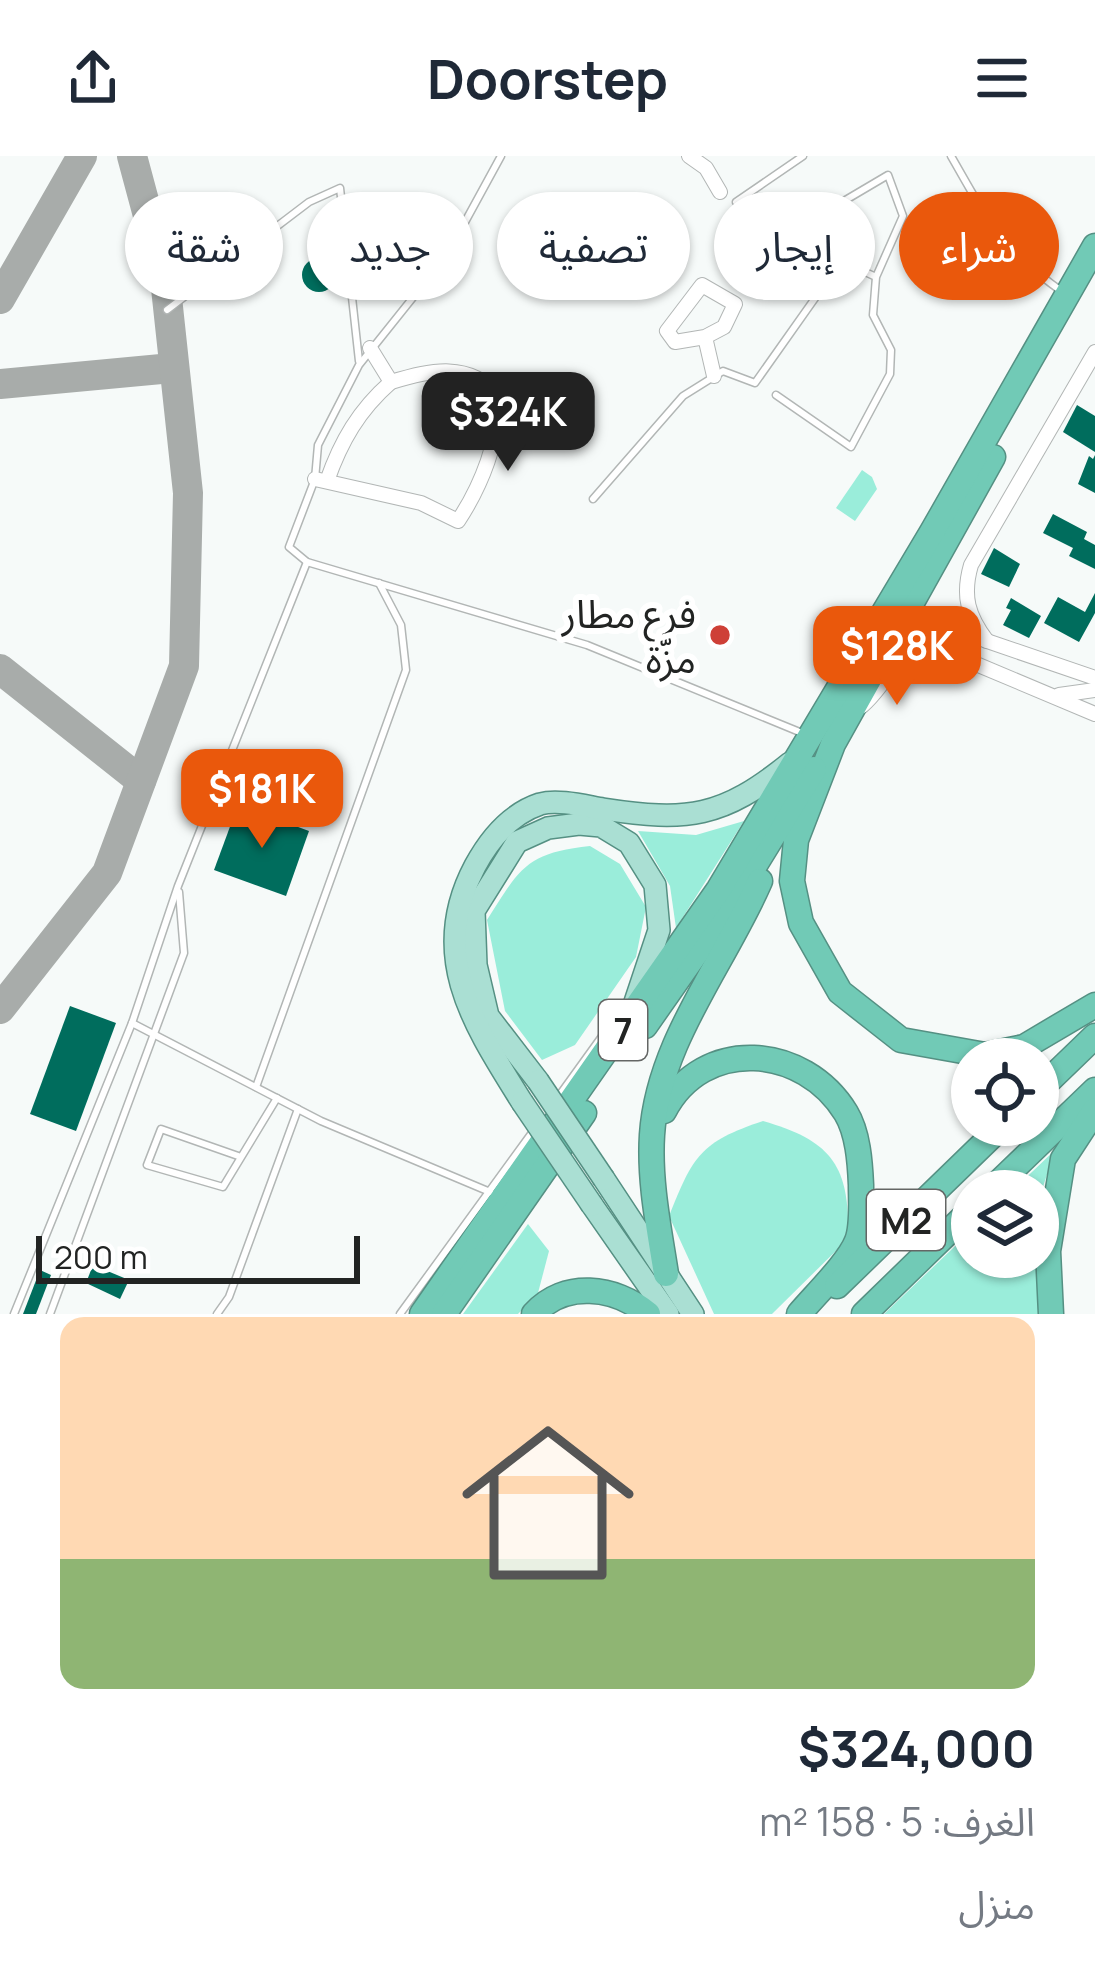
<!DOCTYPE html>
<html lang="ar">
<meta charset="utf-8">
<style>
:root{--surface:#fff;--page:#f2f2f3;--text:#1f2937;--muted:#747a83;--accent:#ea580c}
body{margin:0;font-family:Manrope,"Noto Sans Arabic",sans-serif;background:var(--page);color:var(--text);direction:rtl;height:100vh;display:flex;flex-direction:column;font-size:45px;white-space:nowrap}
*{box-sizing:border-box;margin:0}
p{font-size:39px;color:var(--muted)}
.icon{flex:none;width:66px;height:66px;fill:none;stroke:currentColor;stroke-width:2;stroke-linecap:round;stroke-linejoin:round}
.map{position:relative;height:1158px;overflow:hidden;direction:ltr}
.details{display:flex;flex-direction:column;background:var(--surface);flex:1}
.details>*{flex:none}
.banner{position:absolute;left:36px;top:36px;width:1023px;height:108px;direction:rtl;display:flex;gap:24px}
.fabs{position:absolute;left:951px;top:882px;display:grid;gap:24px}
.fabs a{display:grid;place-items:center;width:108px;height:108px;border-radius:50%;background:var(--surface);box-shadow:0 3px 9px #0004;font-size:60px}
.scale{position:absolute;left:36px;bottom:30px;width:324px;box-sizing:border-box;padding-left:12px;border:6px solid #222423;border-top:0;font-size:33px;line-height:42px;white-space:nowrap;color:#222423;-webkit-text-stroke:9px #fff;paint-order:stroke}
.price{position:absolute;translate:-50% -102px;padding:0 27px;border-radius:24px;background:var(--accent);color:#fff;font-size:39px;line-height:78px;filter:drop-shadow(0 3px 6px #0008)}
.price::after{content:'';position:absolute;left:50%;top:72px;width:36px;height:27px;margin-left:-18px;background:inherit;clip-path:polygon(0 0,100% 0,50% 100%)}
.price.current{background:#222;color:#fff}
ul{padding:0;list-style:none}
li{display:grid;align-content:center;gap:24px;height:636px;padding:0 60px}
li span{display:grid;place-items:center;height:372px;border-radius:24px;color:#555}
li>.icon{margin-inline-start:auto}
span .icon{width:216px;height:216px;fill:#fffc;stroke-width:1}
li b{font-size:51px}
.pill{padding:0 42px;border-radius:54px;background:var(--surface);box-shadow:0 3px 9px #0004;font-size:42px;line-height:108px}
.pill.current{background:var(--accent);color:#fff}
header{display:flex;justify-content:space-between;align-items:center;height:156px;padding:0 60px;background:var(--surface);font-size:54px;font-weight:700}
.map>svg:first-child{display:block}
.green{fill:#9aedda}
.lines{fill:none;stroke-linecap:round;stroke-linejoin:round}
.taxiway{stroke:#a8acaa;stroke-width:30}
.building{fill:#006d5d}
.lane-casing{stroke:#b2b6b5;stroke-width:9}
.street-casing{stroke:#b2b6b5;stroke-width:16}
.primary-casing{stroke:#559083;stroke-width:24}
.highway-casing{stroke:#559083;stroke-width:27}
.lane{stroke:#fff;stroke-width:6}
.street{stroke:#fff;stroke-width:14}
.primary{stroke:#aadfd3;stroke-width:21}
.highway{stroke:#71cab6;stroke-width:24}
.primary-bridge-casing{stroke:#559083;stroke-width:24;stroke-linecap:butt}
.primary-bridge{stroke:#aadfd3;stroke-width:21}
.poi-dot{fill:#ce4037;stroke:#fff;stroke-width:4.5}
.labels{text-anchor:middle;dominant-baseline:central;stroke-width:12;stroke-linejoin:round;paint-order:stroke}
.shield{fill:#fff;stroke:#646665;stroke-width:3}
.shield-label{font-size:36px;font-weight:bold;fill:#222423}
.poi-label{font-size:39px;fill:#222423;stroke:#fff;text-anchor:end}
</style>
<header><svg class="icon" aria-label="menu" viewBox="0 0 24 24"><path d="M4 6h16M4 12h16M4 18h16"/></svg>Doorstep<svg class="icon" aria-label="share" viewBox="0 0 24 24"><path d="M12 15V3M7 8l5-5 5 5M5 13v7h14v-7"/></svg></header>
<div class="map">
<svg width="1095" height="1158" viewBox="0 0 1095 1158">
<rect width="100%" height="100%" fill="#f6faf9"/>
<g class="green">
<path d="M862,314L872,321L877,333L855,365L836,352Z"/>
<path d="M744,665L676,772L670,730L638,675L696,679Z"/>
<path d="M590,690L620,708L646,751L636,801L575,889L542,904L505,855L487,764C520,712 526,697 590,690Z"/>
<path d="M763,965C833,985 850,1011 848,1083L772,1158H714L669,1060C693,1000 700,986 763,965Z"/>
<path d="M1055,994L1041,1037L1038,1158H884L972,1074V1101H1038V1035H1012Z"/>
<path d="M528,1068L549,1095L538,1137L518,1158H463Z"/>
</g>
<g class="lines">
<g class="taxiway">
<path d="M0,143L82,0"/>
<path d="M0,228L172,212"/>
<path d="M0,513L141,625"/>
<path d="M0,853L107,717L184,510L188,337L165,123L132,0"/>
</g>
</g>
<g class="building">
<circle cx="319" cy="119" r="17"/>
<path d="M1077,249L1095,260V296L1063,276Z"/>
<path d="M1095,299V337L1078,328L1089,300L1093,303Z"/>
<path d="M1053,358L1087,376L1084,383L1095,389V413L1069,400L1073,392L1043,377Z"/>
<path d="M994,392L1020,408L1009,431L981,418Z"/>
<path d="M1095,437V457L1079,486L1044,467L1058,441L1085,456Z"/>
<path d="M1011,442L1041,460L1029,482L1003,469L1011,454L1006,452Z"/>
<path d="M238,649L309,675L286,740L214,714Z"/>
<path d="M70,850L116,867L76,975L30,958Z"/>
<path d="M93,1109L129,1124L120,1143L86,1127Z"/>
<path d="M40,1114L51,1119L36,1158H23Z"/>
</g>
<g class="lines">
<defs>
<g id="lane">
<path d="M501,0L447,99L359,209L318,289L315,323L289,391L307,406L587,489L802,577"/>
<path d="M951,0C989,66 1000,92 1064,137"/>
<path d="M167,154L309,46L340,32L359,205"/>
<path d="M776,239L851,291L890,218L891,194L873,159L876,121L903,60L888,19L827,55L850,109L876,121"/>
<path d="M593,343L683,240L723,215L755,227L825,128L804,114L736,46L803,0"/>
<path d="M132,867L321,965L490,1036"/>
<path d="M256,931L406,514L401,469L379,427"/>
<path d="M556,944L608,872"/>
<path d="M241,1001L161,973L147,1009L223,1031L277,942"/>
<path d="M14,1158L132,867L178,730L307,406"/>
<path d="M50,1158L184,797L179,736"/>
<path d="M217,1158L229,1141L298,953"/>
<path d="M400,1158L534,974"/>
</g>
<g id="street">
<path d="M689,0L706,12L720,36"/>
<path d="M705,181L675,186L667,175L702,129L735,148L724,171L705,181L714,220"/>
<path d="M315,323L421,347L458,365C482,329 499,284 500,240C468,205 432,214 391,226L370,192"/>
<path d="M327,325C341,285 359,254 391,226"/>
<path d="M908,452L987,485L1095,522"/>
<path d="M893,480L927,497L957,500L1095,558"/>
<path d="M987,485C968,460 962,440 971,409L1095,196"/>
<path d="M1059,539L1095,534"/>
<path d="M862,550C883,533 895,499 922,495"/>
</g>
<g id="primary">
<path d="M538,925L488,860L476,809L474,755L517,686L548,672L579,668L601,670L629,687L655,729L659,774L634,849"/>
<path d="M522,946C474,869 427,800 475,710C489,684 510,658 540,648C558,643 585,650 603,653C688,666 722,662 790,607"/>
<path d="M604,1023L693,1158"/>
<path d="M592,1049L668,1158"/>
</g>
<g id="highway">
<path d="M993,301L833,588L796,684L792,725L801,767L840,836L901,884L985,899L1024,891L1095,849"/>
<path d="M645,870L734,743L814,613"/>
<path d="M1038,935L1095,880"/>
<path d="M664,955C703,880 804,888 846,957C858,977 860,1006 861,1029C861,1045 863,1070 857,1085C849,1106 815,1139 799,1158"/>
<path d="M990,1035L1095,934"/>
<path d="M666,1118C659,1073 649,1025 652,979C658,886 724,808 760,725"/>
<path d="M837,1130L1003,969"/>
<path d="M422,1158L719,733L932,376L1095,90"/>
<path d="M444,1158L584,957"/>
<path d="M534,1158C564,1124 615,1130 648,1158"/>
<path d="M864,1158L972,1053"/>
<path d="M1051,1158L1048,1095L1063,1003L1095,954"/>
</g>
</defs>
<use href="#lane" class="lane-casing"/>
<use href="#street" class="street-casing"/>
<use href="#primary" class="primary-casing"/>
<use href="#highway" class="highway-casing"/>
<use href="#lane" class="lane"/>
<use href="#street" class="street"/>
<use href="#primary" class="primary"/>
<use href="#highway" class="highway"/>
<defs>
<g id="primary-bridge">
<path d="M538,925L604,1023"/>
<path d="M522,946L592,1049"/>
</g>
</defs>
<use href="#primary-bridge" class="primary-bridge-casing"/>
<use href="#primary-bridge" class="primary-bridge"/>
</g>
<circle class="poi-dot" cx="720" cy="479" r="12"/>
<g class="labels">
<g class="shield">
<rect x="599" y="844" width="48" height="60" rx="9"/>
<rect x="867" y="1034" width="78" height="60" rx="9"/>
</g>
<g class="shield-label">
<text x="623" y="874">7</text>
<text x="906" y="1064">M2</text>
</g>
<g class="poi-label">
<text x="696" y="457">فرع مطار<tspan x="696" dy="45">مزّة</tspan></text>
</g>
</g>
</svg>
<div class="fabs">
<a><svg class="icon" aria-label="locate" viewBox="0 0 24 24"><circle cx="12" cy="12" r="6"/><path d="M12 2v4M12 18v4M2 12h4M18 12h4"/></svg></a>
<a><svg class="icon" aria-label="layers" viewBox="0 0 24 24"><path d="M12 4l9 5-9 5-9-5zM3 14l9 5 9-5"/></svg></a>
</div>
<div class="scale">200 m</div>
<b class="price current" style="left:508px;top:318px">$324K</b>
<b class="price" style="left:897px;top:552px">$128K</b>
<b class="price" style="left:262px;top:695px">$181K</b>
<div class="banner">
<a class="pill current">شراء</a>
<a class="pill">إيجار</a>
<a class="pill">تصفية</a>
<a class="pill">جديد</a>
<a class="pill">شقة</a>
</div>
</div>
<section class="details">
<ul>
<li><span style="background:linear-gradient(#ffd9b3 65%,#8fb573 0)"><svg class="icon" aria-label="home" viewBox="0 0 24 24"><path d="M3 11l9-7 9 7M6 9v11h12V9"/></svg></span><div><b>$324,000</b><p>الغرف: 5 · 158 m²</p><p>منزل</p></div></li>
</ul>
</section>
